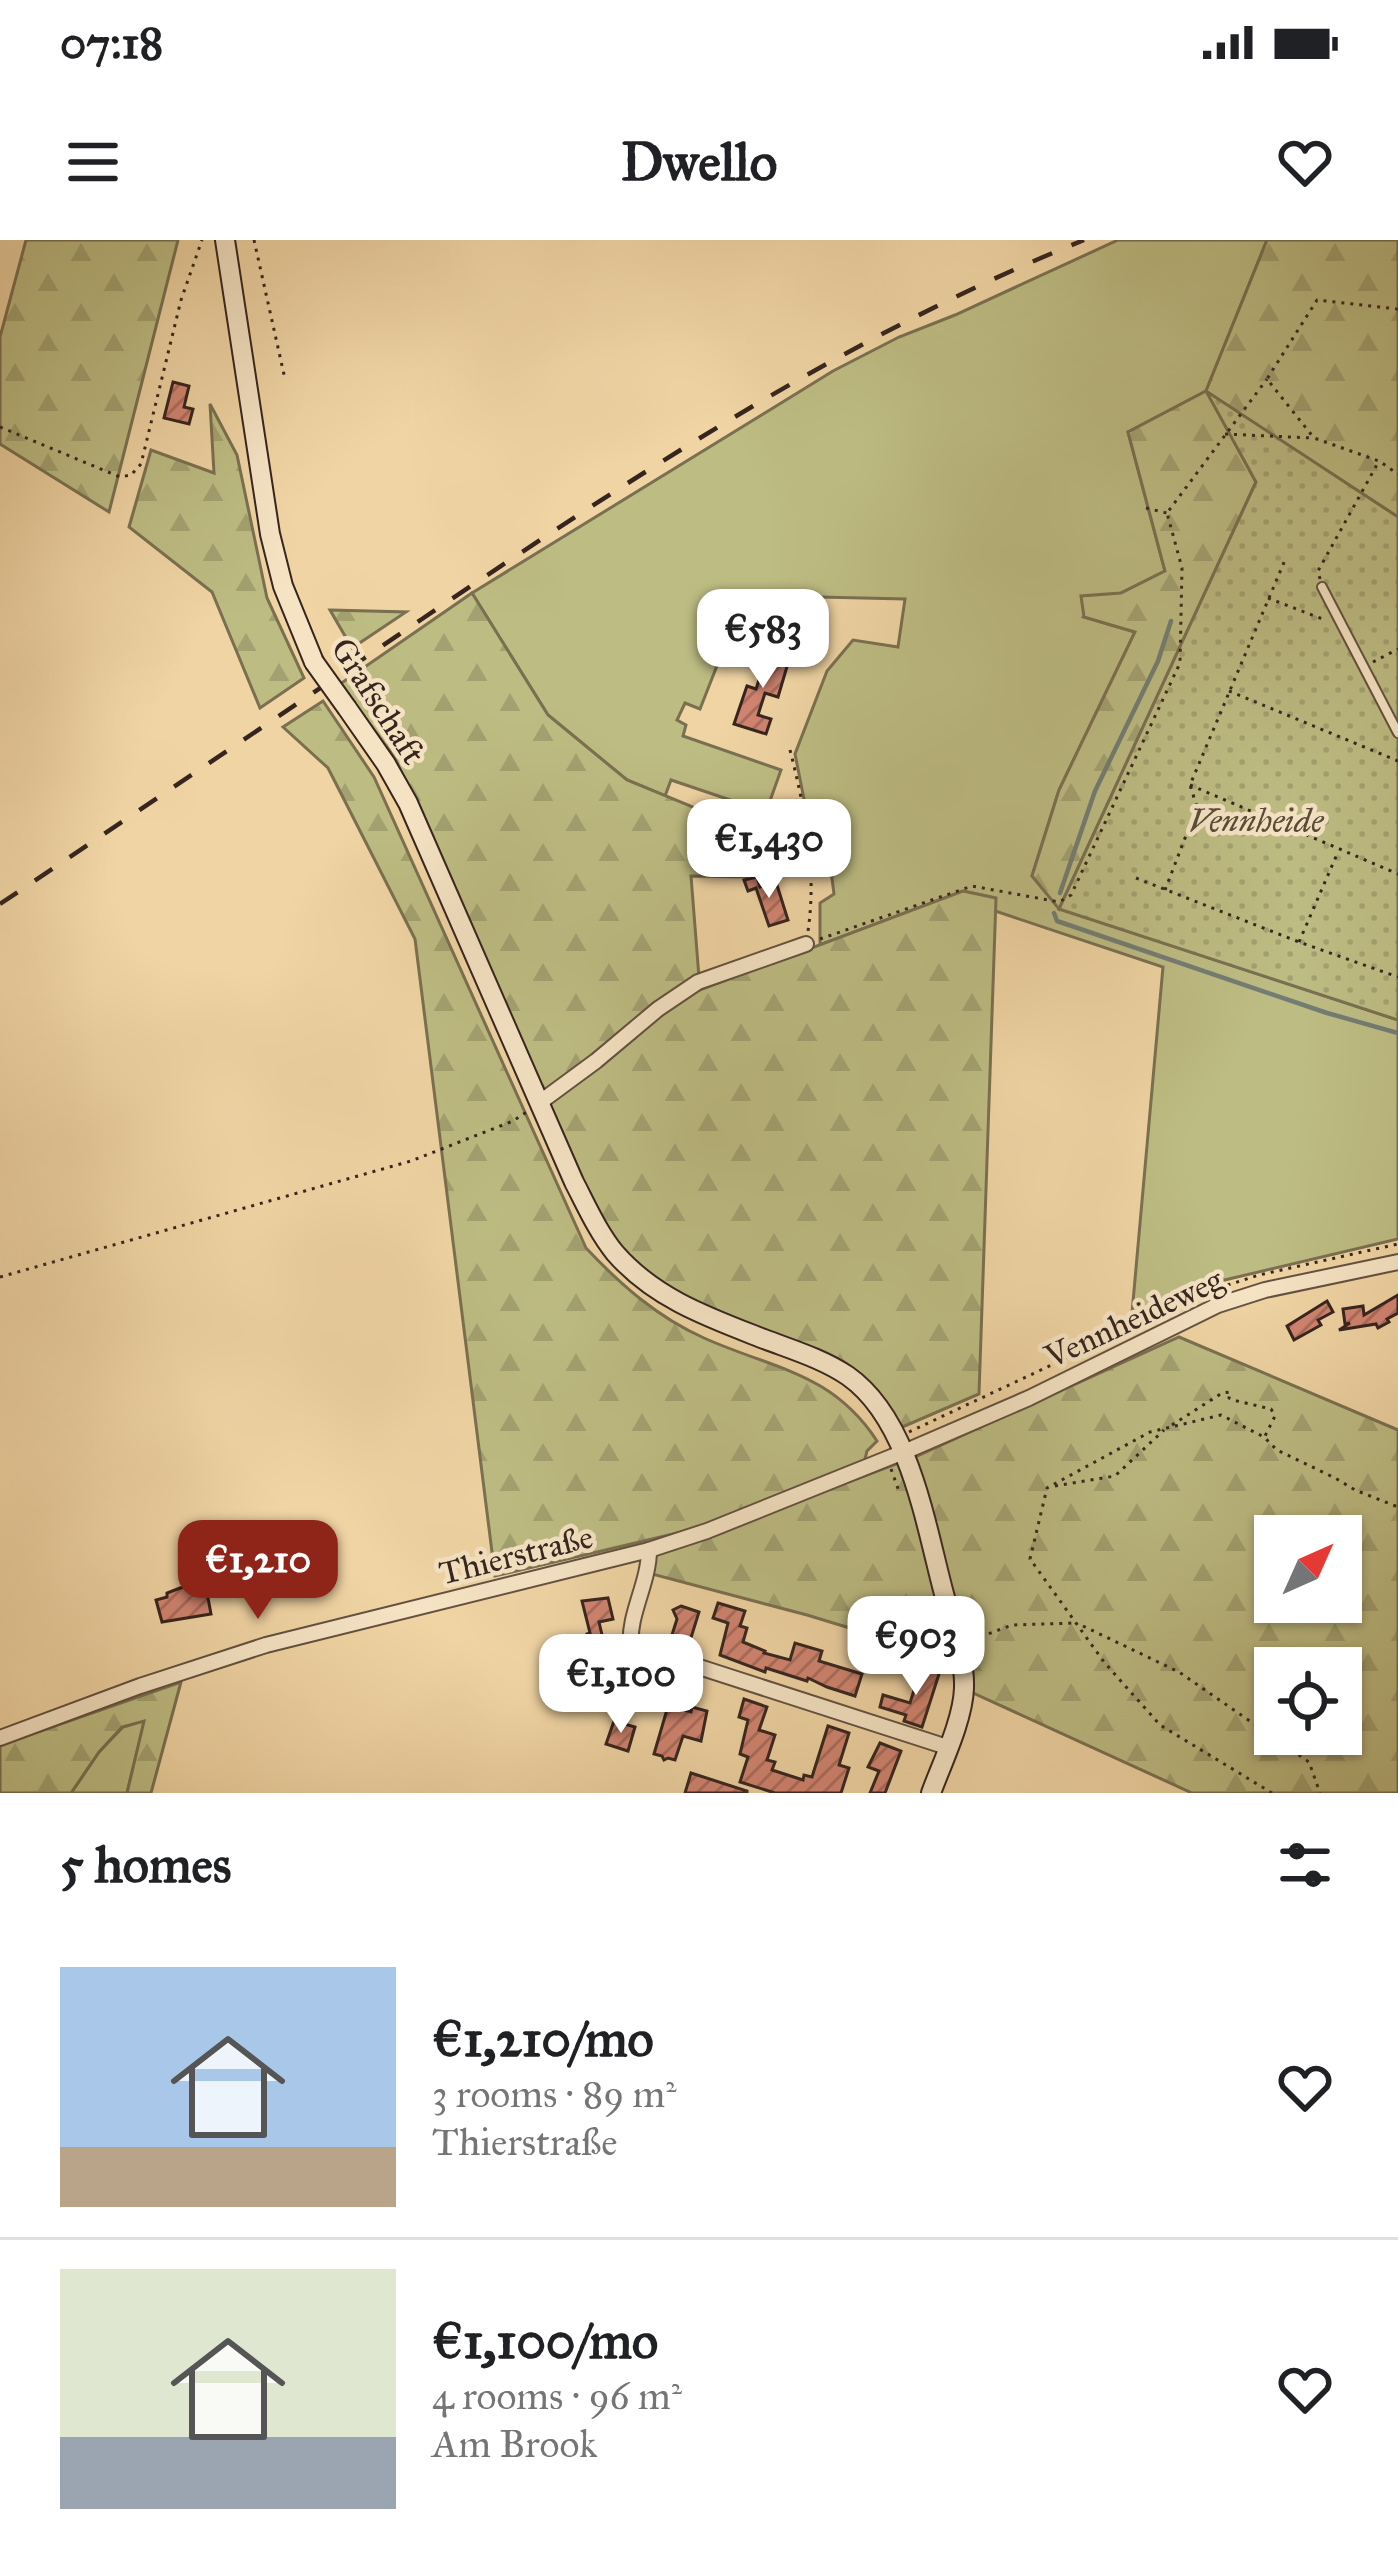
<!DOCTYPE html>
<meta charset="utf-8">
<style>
:root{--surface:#fff;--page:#f2f2f2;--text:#202124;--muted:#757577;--line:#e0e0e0;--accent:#8f2418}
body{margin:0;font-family:"IM FELL Great Primer",serif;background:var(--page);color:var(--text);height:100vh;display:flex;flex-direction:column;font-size:45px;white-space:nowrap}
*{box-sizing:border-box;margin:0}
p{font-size:39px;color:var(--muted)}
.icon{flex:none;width:66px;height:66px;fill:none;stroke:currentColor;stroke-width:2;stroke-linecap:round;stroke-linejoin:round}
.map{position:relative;height:1553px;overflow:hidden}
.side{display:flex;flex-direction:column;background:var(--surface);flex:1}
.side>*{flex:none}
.needle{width:78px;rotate:45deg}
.buttons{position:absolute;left:1254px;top:1275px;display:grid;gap:24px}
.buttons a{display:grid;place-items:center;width:108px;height:108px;border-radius:0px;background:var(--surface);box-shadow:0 3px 9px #0004;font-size:60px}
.price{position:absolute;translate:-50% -102px;padding:0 27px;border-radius:24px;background:#fff;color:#222;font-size:39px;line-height:78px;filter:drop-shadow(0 3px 6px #0008)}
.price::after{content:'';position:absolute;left:50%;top:72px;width:36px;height:27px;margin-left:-18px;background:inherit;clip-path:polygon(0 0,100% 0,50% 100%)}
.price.on{background:var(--accent);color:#fff}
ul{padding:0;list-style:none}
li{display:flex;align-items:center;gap:36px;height:300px;padding:0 60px}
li+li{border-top:3px solid var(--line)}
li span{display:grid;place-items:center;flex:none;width:336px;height:240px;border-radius:0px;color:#555}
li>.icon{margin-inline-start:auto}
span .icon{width:144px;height:144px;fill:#fffc;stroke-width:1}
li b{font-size:51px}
h2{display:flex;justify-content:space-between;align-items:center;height:144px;padding:0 60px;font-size:51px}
.status{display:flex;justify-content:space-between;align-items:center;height:84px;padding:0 60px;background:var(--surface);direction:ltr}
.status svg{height:33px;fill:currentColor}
header{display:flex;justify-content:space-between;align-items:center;height:156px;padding:0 60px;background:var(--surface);font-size:54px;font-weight:700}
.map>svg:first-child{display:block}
.grass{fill:#bdbc83;stroke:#7a7051;stroke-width:3}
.forest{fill:url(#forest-firs);stroke:#7a7051;stroke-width:3;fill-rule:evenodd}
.garden{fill:url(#garden-dots);stroke:#7a7051;stroke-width:3}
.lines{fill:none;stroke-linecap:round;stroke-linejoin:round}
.stream{stroke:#737d73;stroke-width:4.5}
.building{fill:url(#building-hatch);stroke:#36251f;stroke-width:3}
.lane-casing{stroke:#645140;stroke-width:12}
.street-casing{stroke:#645140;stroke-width:18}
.secondary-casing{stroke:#36251f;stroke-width:22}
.path{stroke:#36251f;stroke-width:3;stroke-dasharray:3 6;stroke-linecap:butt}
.lane{stroke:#f5e3c4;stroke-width:8}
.street{stroke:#f5e3c4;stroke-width:14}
.secondary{stroke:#f5e3c4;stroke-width:18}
.rail{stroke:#36251f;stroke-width:4.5;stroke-dasharray:21 21;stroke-linecap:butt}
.secondary-bridge-casing{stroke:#36251f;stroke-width:22;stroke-linecap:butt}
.secondary-bridge{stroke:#f5e3c4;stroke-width:18}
.labels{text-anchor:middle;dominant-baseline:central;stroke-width:9;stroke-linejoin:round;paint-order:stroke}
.street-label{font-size:33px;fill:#36251f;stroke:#f5e3c4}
.park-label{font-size:33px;font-style:italic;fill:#584b38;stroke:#f5e3c4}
</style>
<div class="status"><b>07:18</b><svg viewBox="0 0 49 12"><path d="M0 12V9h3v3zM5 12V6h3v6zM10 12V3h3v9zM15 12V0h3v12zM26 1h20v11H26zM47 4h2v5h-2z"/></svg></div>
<header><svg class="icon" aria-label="menu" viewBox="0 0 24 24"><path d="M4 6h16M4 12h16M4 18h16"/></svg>Dwello<svg class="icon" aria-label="heart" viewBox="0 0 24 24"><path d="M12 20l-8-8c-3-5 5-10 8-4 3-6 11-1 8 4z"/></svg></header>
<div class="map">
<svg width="1398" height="1553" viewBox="0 0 1398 1553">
<defs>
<pattern id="forest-firs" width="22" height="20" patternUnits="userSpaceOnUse" patternTransform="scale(3)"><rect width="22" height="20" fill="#bdbc83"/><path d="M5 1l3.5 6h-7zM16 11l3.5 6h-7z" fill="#a3a171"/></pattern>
<pattern id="garden-dots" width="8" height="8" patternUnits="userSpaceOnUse" patternTransform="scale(3)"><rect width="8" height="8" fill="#bdbc83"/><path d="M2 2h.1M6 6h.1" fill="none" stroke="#a3a171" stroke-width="1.8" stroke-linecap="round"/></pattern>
<pattern id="building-hatch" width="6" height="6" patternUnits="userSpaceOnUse" patternTransform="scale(3)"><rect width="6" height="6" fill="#d18471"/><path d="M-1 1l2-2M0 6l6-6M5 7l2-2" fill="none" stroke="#aa6c5c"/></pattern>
</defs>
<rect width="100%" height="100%" fill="#f0d4a4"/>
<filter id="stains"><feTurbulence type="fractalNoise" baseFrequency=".00167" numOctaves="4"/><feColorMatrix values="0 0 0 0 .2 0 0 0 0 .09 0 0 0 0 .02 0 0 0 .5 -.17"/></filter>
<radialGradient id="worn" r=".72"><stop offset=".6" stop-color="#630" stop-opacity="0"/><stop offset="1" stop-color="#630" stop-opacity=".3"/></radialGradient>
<g class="grass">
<path d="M1118,0H1267L1206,151L1128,192L1165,331L1121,353L1084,377L1135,392L1059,550L1032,636L1060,669L1398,780V999L1212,1043L1131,1084L1163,727L995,671V658L963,651L820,705V663L834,654L826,591L810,589L795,514L827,431L853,400L898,407L905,359L776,356L748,425L720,418L700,469L685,463L677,480L686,485L683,496L781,530L766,572L671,540L665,556L627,540L548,475L472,353L833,131L899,97L955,75Z"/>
<path d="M145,1480L127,1553H71L99,1512L123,1487Z"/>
</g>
<g class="forest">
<path d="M26,0H178L109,272L0,204V97Z"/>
<path d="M1267,0H1398V277L1208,153L1256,242L1059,669L1032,636L1059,550L1135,392L1084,377L1081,356L1121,353L1165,331L1128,192L1206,151Z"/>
<path d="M210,164L237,215L267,358L304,438L260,468L212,352L129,287L151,210L214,233Z"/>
<path d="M472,353L548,475L627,540L744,588L747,637L691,636L700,750L963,651L996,658L979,1154L900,1188L877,1150L706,1070L638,1027L603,985L395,518L340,444Z"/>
<path d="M330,370L406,372L352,408Z"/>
<path d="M323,461L374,537L586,1008C621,1045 657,1077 704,1098C773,1129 832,1132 877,1201L867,1211L864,1223L707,1286L495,1336L415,699L328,528L283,487Z"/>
<path d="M1179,1097L1398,1190V1553H1192L971,1452L968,1424L807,1375L648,1333L650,1317L917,1216ZM1275,1296H1341V1362H1275ZM1275,1428H1341V1494H1275Z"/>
<path d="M181,1442L151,1553H127L144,1481L122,1487L99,1512L71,1553H0V1505Z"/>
</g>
<path class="garden" d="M1206,151L1398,277V780L1059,669L1256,242Z"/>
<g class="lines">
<g class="stream">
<path d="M1060,653L1095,551L1158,421L1171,381"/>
<path d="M1054,673L1057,681L1327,773L1398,793"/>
</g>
</g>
<g class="building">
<path d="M173,142L189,146L184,167L193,169L189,184L164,178Z"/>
<path d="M770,406L791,413L778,457L765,453L758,475L771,479L766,494L734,484L747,446L756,449Z"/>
<path d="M757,637L760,647L776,642L788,680L769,686L756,648L748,651L744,640Z"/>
<path d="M1398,1055V1073L1387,1079L1389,1082L1378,1088L1376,1084L1339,1090L1350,1083L1345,1084L1343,1069L1363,1066L1364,1075Z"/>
<path d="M1327,1061L1333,1072L1318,1080L1321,1085L1294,1100L1287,1086Z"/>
<path d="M205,1342L211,1374L162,1382L156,1360L167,1357V1353L180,1348Z"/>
<path d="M608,1358L613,1379L599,1382L610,1429L588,1434L583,1411L591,1410L587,1394L590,1393L582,1361Z"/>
<path d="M718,1363L745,1371L740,1386L747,1388L743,1402L765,1411L764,1413L790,1420L795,1403L822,1411L819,1421L862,1434L855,1456L827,1447L808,1438L807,1441L766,1428L765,1432L720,1415L728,1383L713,1378Z"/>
<path d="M681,1366L699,1372L689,1404L671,1398L677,1379L673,1370Z"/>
<path d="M626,1420L668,1430L666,1435L676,1438L671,1455L660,1452L661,1449L620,1440Z"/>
<path d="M922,1425L940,1431L922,1487L904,1481L906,1475L880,1467L883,1455L910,1463Z"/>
<path d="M744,1459L767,1467L759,1490L775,1495L767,1520L775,1522L772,1530L803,1540L804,1535L812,1537L828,1486L849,1493L839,1525L849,1528L841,1553H775L740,1542L748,1517L740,1514L748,1480L739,1477Z"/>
<path d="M668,1466L691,1472L692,1467L707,1471L701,1501L683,1496L675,1520L668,1518L664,1520L662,1516L654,1514Z"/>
<path d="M614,1481L635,1487L628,1511L606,1504Z"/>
<path d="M880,1503L901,1511L885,1553H870L879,1531L868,1527Z"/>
<path d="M691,1533L747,1551V1553H685Z"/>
</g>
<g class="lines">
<defs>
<path id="lane" d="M1322,347L1398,493"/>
<g id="street">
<path d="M539,863L596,821L658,769L698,742L806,704"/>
<path d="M649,1310C649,1343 628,1375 631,1405L947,1507"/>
<path d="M0,1498L140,1446L266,1405L649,1310L707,1291L911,1209L1029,1158L1218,1065L1265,1050L1398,1022"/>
</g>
<g id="secondary">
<path d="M225,0L270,294L283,346L314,422"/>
<path d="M347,468L386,524L408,563L574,942C587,967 598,992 615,1013C655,1059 710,1078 764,1099C793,1110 823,1119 848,1136C909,1179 925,1282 943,1350C951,1381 965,1416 964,1448C963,1480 942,1523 931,1553"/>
</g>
</defs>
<use href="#lane" class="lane-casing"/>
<use href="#street" class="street-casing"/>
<use href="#secondary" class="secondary-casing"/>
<g class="path">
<path d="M254,0L285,139"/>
<path d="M1398,69L1317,60L1267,139L1314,198L1379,221L1398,234"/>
<path d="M0,187L120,237L131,235L141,224L181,60L202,0"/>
<path d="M1225,194L1312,198"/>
<path d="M1146,268L1167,273"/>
<path d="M1320,339L1318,331L1379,221"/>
<path d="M1268,358L1325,380"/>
<path d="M1373,422L1398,409"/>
<path d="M1229,451L1398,521"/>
<path d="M790,510C805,569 817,630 808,691"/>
<path d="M1190,545L1398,634"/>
<path d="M1136,638L1299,702L1398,737"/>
<path d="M1165,650L1197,567L1190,545L1285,320"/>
<path d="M820,699L972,646L1059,662L1071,655L1180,423L1182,328L1167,273L1267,139"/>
<path d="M1299,702L1338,612"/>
<path d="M0,1037L411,921L513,881L528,871"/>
<path d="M1172,1185L1222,1153L1230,1152L1229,1158L1233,1160L1271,1169L1275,1176L1265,1196"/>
<path d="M909,1192L1209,1051L1259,1035L1398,1004"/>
<path d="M891,1229L900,1254"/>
<path d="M1055,1246L1115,1236L1164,1190"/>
<path d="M931,1373L941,1404"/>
<path d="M1083,1386L1179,1432L1309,1522L1320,1553"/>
<path d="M972,1400L1012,1385L1074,1383"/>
<path d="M1272,1553L1160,1485L1104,1422L1030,1319L1047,1248L1150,1192L1221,1175L1264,1197L1277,1210L1335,1238L1355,1250L1398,1267"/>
</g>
<use href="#lane" class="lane"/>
<use href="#street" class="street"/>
<use href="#secondary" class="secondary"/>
<path class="rail" d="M0,664C141,569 282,474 422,379C634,236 846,96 1084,0"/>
<defs>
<path id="secondary-bridge" d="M314,422L347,468"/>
</defs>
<use href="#secondary-bridge" class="secondary-bridge-casing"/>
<use href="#secondary-bridge" class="secondary-bridge"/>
</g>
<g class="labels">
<g class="street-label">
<text transform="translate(378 461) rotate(57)">Grafschaft</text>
<text transform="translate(1134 1078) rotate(-25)">Vennheideweg</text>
<text transform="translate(516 1315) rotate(-14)">Thierstraße</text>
</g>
<g class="park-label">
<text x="1256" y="581">Vennheide</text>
</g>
</g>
<rect width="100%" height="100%" filter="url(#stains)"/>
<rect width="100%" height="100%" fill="url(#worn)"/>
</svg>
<div class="buttons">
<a><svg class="needle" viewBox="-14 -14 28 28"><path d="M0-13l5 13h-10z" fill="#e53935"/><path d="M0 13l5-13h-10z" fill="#757577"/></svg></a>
<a><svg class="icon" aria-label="locate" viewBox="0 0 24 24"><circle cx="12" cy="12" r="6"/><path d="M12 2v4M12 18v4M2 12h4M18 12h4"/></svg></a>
</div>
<b class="price" style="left:763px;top:451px">€583</b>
<b class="price" style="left:769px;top:661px">€1,430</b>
<b class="price on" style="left:258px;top:1382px">€1,210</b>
<b class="price" style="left:916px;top:1458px">€903</b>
<b class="price" style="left:621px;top:1496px">€1,100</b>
</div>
<section class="side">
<h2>5 homes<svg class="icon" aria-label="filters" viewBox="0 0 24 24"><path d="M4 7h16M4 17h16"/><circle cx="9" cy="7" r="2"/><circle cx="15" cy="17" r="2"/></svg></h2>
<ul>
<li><span style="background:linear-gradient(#a9c7e8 75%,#b9a48a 0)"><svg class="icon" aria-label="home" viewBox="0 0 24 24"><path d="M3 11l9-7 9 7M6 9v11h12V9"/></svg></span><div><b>€1,210/mo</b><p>3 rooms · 89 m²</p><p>Thierstraße</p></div><svg class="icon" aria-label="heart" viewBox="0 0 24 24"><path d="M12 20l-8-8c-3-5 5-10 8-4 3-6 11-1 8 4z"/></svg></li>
<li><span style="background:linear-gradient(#dfe7d0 70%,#9aa5b1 0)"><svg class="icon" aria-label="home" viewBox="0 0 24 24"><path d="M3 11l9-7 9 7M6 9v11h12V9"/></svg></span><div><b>€1,100/mo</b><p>4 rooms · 96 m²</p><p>Am Brook</p></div><svg class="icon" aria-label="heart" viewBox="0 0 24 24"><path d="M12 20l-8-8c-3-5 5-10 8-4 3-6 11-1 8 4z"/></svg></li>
</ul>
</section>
